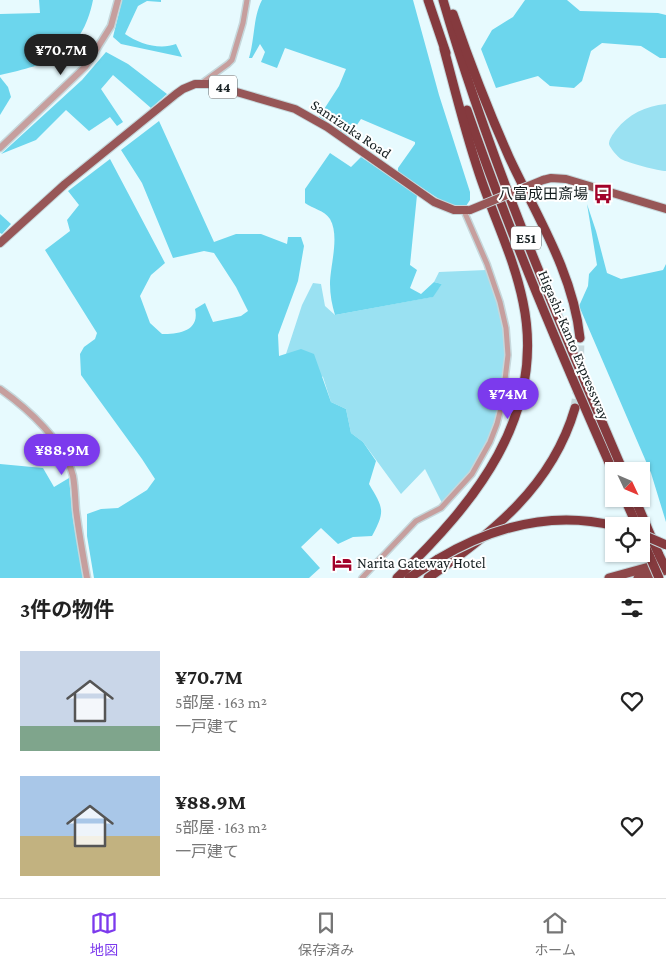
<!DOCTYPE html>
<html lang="ja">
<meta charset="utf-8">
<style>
:root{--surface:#fff;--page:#f6f6f6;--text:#222;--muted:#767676;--line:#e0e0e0;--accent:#7c3aed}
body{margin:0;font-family:"Crimson Pro","Noto Sans JP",serif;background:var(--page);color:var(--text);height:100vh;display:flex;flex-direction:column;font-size:19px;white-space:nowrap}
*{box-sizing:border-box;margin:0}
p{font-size:16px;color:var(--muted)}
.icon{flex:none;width:28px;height:28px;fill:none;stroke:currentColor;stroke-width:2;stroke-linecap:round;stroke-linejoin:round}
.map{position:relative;height:578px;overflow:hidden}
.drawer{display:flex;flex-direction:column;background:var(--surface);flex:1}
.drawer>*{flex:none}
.needle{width:32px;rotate:134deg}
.fabs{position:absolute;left:605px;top:462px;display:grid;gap:10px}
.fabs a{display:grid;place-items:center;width:45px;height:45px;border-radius:0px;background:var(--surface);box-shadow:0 1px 4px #0004;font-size:25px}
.price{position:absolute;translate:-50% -42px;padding:0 11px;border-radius:18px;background:var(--accent);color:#fff;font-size:16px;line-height:32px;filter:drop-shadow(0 1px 2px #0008)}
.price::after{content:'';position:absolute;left:50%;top:30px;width:15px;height:11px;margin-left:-8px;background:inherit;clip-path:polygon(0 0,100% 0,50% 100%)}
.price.on{background:#222;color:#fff}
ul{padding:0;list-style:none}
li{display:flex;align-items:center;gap:15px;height:125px;padding:0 20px}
li span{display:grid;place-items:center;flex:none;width:140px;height:100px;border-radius:0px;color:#555}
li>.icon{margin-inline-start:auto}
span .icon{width:60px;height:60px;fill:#fffc;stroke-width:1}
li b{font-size:21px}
h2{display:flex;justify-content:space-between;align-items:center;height:60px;padding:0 20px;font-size:21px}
.dock{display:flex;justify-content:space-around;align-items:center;height:70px;border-top:1px solid var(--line);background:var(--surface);font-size:14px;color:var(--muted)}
.dock a{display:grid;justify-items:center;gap:2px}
.dock .on{color:var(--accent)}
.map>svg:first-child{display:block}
.green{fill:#9ae1f2}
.forest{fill:#6cd6ed}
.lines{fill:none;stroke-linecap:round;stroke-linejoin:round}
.motorway-tunnel{stroke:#c8d9dd;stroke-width:9;stroke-dasharray:9 4.5;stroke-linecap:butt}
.minor-casing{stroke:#c6d7db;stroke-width:8}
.tertiary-casing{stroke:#c6d7db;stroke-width:9}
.primary-casing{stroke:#c6d7db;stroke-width:10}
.trunk-casing{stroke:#c6d7db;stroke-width:11}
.motorway-casing{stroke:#c6d7db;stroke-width:11}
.minor{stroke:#c69f9e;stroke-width:5}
.tertiary{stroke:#c69f9e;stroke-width:6}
.primary{stroke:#975657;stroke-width:8}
.trunk{stroke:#8e484a;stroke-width:9}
.motorway{stroke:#853a3e;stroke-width:9}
.primary-bridge-casing{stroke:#c6d7db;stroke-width:10;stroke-linecap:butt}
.motorway-bridge-casing{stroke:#c6d7db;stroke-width:11;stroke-linecap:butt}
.primary-bridge{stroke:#975657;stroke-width:8}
.motorway-bridge{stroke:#853a3e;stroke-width:9}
.labels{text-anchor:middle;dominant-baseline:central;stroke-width:4;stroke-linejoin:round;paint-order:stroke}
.shield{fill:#fff;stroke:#5d6364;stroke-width:1}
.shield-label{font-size:14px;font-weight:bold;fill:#172022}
.street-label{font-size:15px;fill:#172022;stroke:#fff}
.poi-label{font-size:15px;fill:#172022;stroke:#fff;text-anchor:end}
</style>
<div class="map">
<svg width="666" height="578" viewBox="0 0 666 578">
<rect width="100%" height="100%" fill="#e7fafe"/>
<g class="green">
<path d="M666,104V171C659,171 628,163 621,159C617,156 610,148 609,144C609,139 613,134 616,130C629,114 645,106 666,104Z"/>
<path d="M486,270C494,293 503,316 505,340C508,379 497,433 475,466C466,480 453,491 442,503L425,469L401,494L363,442L351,433L346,409L331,402L323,377L286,354L302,305L313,283L321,284L325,306L335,315L432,297L442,284L434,282L439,272Z"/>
</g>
<g class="forest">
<path d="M39,0H93C82,55 49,64 0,75V14L40,13Z"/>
<path d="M122,0H161V2L147,1L138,6L125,34C139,44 160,50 176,44L182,57L121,44L113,37Z"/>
<path d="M262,0H413L439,95L470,192V200L466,206L456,207L448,205L398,172V168L415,144V142L361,119L348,138L321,121L319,117L339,86L346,69L285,48L277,68L261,62L265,52L260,44L252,58H249C255,38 253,17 262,0Z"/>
<path d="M525,0H567L580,11L658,13L666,15V58H660L641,46L602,43L591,51L582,81L574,88L550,86L538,76L496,88L481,49L492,30L513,17Z"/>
<path d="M106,52L128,64L167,94L151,108L113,75L101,89L123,122L117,126L110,117L89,131L66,110L36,140L1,154L82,80Z"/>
<path d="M0,77L8,87L11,97L0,115Z"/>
<path d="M159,121L214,242L236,234H261L287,244L288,237H301L304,246L298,281L278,335L279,356L301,349L314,354L331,402L346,409L351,433L363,442L376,461L369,484C383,508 386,510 372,536L353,537L338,544L321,528L301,547L320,568L309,578H94L87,536V514L101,509L118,508L147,490L155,479L142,459L81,375L80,354L84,347L95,339L97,333L45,250L70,231L67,220L79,205L68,191L110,159L165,263L151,275L140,296L150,323L162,334C179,334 200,331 195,309L205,303L213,322L241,316L248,311L236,287L214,253L204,251L173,258L142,183L121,150Z"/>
<path d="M330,153L351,167L361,157L417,195L410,265L417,270L410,288L421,294L434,282L442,284L433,297L335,315C332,305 330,295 330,284C330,266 340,236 330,219C324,210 313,209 305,203V189Z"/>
<path d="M587,204L596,231L607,273L621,279L663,270L666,264V522L651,473L579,306L588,286L589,274L597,265Z"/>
<path d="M0,214L11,224L2,234L0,233Z"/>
<path d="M0,464L43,468L54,487L69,478L73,519L83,578H0Z"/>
</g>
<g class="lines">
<path class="motorway-tunnel" d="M575,408L579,380L580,338"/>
<defs>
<g id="minor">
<path d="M202,83L228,64L232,60L243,23L247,0"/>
<path d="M362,578L416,521L441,508L472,474L490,442L497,424L502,404L508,355L506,328L500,302L487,264L464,211"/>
</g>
<g id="tertiary">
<path d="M0,148L86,66L111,26L118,0"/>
<path d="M0,389C28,409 64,441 73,476C75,487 75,498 76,510C79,533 83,556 87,578"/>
</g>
<g id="primary">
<path d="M543,180L551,178L566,179L666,209"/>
<path d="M0,243L65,184L176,94L183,89L195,84H209L295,109L327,127L434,202L454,210H470"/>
</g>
<g id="trunk">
<path d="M609,578L660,564"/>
<path d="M638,578L666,570"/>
</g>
<g id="motorway">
<path d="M428,0L446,53"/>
<path d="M443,0C490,162 557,317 623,471"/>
<path d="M453,14C470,63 488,110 509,157C536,215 573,272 580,338"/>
<path d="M467,110C510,234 561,354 614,474"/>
<path d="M625,499L637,526"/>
<path d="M635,499L659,555"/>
<path d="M641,537L650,557"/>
<path d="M397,578C474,504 547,416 523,302C514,257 493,216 479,173C465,132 455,90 444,49"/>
<path d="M409,578L438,559"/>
<path d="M428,578C493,532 552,487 575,408"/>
</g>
</defs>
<use href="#minor" class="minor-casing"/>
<use href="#tertiary" class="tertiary-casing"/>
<use href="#primary" class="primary-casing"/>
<use href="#trunk" class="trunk-casing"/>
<use href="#motorway" class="motorway-casing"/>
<use href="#minor" class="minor"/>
<use href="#tertiary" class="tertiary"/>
<use href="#primary" class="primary"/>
<use href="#trunk" class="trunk"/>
<use href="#motorway" class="motorway"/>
<defs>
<path id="primary-bridge" d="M470,210L543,180"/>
<g id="motorway-bridge">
<path d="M641,534L666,545"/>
<path d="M659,555L666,569"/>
<path d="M650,557L659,578"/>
<path d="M438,559C492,527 552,510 615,526"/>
</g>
</defs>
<use href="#primary-bridge" class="primary-bridge-casing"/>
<use href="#motorway-bridge" class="motorway-bridge-casing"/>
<use href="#primary-bridge" class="primary-bridge"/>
<use href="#motorway-bridge" class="motorway-bridge"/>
</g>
<defs>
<symbol id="bus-bare" viewBox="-9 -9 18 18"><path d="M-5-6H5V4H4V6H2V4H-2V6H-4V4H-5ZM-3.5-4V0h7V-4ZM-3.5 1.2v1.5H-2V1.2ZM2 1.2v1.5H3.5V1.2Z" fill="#a20129" stroke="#fff" stroke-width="2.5" paint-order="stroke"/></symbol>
<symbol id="hotel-bare" viewBox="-9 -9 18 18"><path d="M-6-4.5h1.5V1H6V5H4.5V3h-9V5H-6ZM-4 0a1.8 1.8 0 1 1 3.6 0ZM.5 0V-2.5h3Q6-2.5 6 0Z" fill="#a20129" stroke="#fff" stroke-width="2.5" paint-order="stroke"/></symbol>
</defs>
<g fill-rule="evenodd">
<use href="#bus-bare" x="589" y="180" width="28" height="28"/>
<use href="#hotel-bare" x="328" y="549" width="28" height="28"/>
</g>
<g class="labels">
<g class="shield">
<rect x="209" y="75.5" width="28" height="23" rx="4"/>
<rect x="511" y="226.5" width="30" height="23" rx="4"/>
</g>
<g class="shield-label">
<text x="223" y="87">44</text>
<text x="526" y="238">E51</text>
</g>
<g class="street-label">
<text transform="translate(351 129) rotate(34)">Sanrizuka Road</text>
<text transform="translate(574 345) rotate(67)">Higashi-Kanto Expressway</text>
</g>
<g class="poi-label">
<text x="588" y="194">八富成田斎場</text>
<text x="357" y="563" text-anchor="start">Narita Gateway Hotel</text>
</g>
</g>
</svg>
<div class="fabs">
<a><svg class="needle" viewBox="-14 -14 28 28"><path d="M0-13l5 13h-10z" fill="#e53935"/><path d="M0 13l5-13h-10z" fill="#767676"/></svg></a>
<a><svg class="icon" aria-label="locate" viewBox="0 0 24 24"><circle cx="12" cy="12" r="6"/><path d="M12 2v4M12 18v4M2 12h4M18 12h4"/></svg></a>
</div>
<b class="price on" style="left:61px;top:76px">¥70.7M</b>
<b class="price" style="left:508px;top:420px">¥74M</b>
<b class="price" style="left:62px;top:476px">¥88.9M</b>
</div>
<section class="drawer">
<h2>3件の物件<svg class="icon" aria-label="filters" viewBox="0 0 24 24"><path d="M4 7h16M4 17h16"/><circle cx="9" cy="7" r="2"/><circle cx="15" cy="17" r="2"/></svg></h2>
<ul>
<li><span style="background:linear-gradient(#c9d6e8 75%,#7fa58c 0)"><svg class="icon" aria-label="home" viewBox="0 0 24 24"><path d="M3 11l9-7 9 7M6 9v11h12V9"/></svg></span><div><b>¥70.7M</b><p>5部屋 · 163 m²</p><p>一戸建て</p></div><svg class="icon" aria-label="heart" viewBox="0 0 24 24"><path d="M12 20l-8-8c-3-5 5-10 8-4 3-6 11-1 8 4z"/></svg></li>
<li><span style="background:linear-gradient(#a9c7e8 60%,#c2b280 0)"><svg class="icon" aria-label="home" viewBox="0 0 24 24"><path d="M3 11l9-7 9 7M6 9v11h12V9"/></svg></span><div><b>¥88.9M</b><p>5部屋 · 163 m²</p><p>一戸建て</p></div><svg class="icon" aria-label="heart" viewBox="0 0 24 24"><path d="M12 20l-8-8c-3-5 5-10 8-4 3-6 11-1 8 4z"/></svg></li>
</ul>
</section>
<nav class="dock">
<a class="on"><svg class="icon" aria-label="map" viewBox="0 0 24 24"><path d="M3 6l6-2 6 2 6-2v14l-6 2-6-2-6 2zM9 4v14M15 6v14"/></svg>地図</a>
<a><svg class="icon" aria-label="saved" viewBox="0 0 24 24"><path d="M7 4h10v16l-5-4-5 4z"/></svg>保存済み</a>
<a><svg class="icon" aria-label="home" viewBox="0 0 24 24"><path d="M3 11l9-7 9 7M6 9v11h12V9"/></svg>ホーム</a>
</nav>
